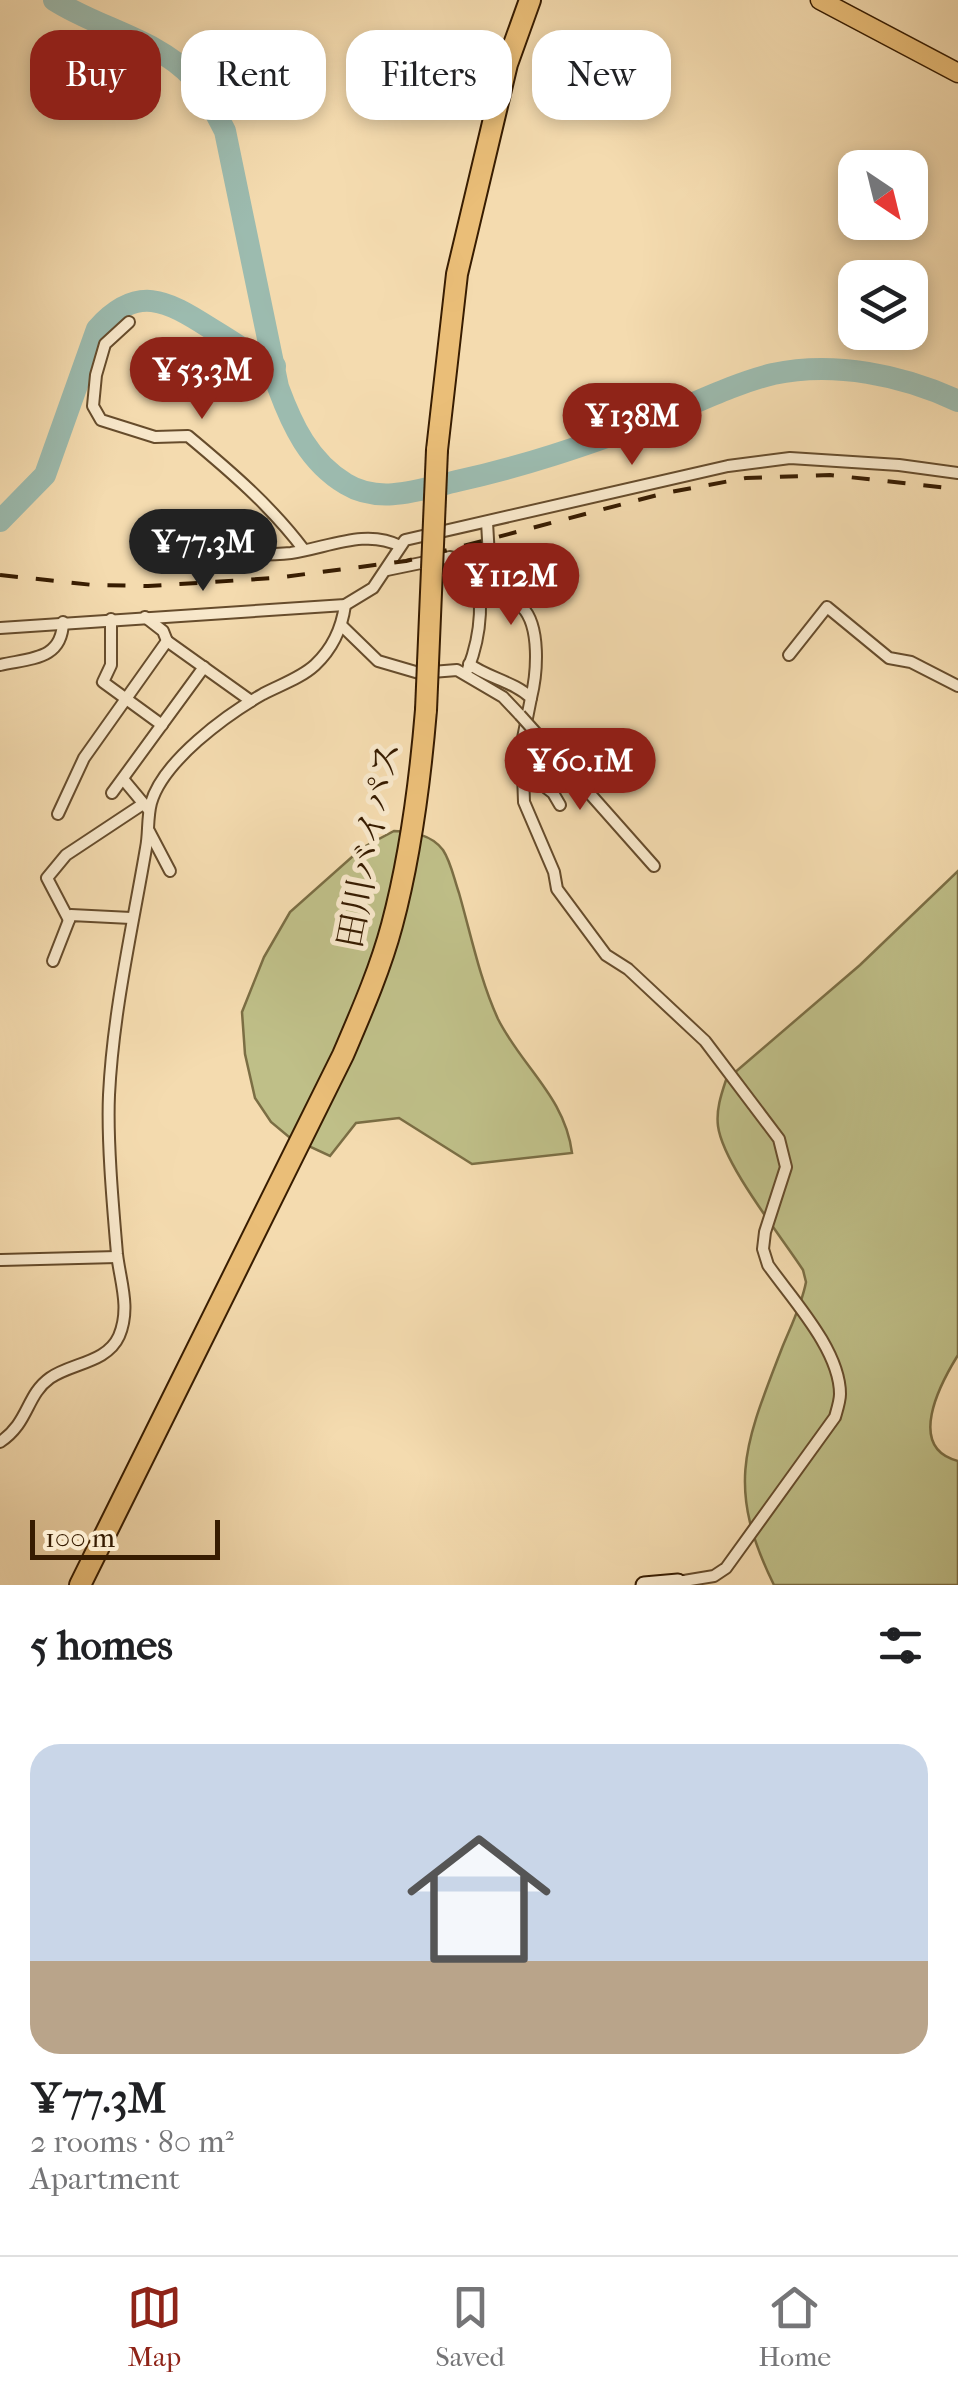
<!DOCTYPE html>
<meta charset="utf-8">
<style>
:root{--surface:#fff;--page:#f2f2f2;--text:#202124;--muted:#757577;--line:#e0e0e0;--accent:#8f2418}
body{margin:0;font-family:"IM FELL French Canon","Noto Serif JP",serif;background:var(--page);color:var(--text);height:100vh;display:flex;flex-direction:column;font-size:38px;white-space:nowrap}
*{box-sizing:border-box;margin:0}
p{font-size:32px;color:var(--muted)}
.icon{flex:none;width:55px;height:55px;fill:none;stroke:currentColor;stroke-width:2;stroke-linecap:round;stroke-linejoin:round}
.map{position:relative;height:1585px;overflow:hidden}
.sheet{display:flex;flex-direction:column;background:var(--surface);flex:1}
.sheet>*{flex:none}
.banner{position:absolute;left:30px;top:30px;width:900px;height:90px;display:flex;gap:20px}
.needle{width:65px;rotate:145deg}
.fabs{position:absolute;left:838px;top:150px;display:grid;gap:20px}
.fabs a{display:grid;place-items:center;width:90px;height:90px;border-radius:20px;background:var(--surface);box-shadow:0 5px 15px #0003;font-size:50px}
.scale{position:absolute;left:30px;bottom:25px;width:190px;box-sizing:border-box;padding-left:10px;border:5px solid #371c01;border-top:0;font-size:28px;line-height:35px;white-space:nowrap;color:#371c01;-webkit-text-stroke:8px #f8e8cb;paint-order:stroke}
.price{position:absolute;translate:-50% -85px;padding:0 22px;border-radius:35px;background:var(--accent);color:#fff;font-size:32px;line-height:65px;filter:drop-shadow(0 2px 5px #0008)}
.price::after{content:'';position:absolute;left:50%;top:60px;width:30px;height:22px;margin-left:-15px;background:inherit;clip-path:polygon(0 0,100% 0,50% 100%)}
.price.current{background:#222;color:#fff}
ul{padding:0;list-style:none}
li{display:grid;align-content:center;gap:20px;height:530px;padding:0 30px}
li+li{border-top:2px solid var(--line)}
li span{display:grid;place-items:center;height:310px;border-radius:30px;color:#555}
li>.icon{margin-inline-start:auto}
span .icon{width:180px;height:180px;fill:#fffc;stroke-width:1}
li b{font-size:42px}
h2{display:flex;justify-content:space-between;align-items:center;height:120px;padding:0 30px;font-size:42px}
.pill{padding:0 35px;border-radius:30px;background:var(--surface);box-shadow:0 5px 15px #0003;font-size:35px;line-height:90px}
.pill.current{background:var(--accent);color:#fff}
.menu{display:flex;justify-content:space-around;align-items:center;height:140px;border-top:2px solid var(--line);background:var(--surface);font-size:28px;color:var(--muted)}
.menu a{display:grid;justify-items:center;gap:5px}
.menu .current{color:var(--accent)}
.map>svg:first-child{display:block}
.green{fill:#bfbf88;stroke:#7b6e44;stroke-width:2.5}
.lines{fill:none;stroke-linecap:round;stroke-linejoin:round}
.river{stroke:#9cbbaf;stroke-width:22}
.street-casing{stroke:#664c2c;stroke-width:14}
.secondary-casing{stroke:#371c01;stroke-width:19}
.primary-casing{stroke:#371c01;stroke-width:21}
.highway-casing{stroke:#371c01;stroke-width:24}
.street{stroke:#f8e8cb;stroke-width:10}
.secondary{stroke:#f8e8cb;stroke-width:15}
.primary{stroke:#eabe78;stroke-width:18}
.highway{stroke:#eabe78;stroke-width:20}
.rail{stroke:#371c01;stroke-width:4;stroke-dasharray:18 18;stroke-linecap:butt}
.street-bridge-casing{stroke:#664c2c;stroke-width:14;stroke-linecap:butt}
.highway-bridge-casing{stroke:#371c01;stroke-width:24;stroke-linecap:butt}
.street-bridge{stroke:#f8e8cb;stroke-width:10}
.highway-bridge{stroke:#eabe78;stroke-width:20}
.labels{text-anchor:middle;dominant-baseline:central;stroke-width:10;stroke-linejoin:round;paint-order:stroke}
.street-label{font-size:35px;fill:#371c01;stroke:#f8e8cb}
</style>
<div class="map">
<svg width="958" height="1585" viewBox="0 0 958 1585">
<rect width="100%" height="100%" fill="#f4dbaf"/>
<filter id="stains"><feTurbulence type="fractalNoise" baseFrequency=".002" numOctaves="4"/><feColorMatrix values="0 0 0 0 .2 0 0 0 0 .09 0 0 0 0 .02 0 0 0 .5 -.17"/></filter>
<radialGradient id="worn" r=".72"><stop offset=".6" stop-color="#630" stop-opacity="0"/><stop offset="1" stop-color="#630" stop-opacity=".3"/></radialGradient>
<g class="green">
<path d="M394,831C412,832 431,834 443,850C451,862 454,879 459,893C471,935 480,980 498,1019C522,1067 565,1097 572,1153L472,1164L399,1118L356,1123L330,1156L289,1137L271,1122L255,1098L245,1054L242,1012L264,957L290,912L362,848Z"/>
<path d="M958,871V1355C940,1384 906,1448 958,1461V1585H774C725,1486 745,1444 782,1348C791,1326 802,1304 806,1282L803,1270C781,1236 723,1164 718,1126C716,1110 721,1095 726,1080L860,965Z"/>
</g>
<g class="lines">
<g class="river">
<path d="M54,0C97,28 157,39 192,77C206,92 216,114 225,131L278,387C292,425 309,462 346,484C380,505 422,489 457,481C522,467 583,446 646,423C688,407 729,385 773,374C834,361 903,375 958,401"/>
<path d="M0,521L45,475L97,329C137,284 166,300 210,328C228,339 247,351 264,363L275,366"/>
</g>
<defs>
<g id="street">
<path d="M129,322L105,344L96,375L93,406L101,420L155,437L188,436C230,471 271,506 304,550"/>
<path d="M487,522L489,557"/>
<path d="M203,555C232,554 262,556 291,553C327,548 366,528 400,546"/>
<path d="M467,561L489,557C498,595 498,582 522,607C541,626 537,674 531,698"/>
<path d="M387,570L450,557L467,561C488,590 480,638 468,669"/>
<path d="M145,617L163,631L167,641"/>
<path d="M111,619V665L103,682L162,725"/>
<path d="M342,626L378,661L419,673L457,670L503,697L520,715"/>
<path d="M0,628L345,605L373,588L405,540L728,466L790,458L899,465L958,473"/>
<path d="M789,655L827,607L889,658L911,662L958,686"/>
<path d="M469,664C488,678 515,682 531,698L522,743L524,802L554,872L557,889L606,955L628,969L705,1041L779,1139L786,1167L765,1232L763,1249L768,1265C792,1299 840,1350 840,1394C840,1401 837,1410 835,1417L726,1568L714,1576L678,1582"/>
<path d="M0,665C31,658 62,660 63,622"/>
<path d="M537,734L654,866"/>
<path d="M523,770L553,793L560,805"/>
<path d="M123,779L148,809"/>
<path d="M112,793L204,667"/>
<path d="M58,814L84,758L167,641L251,701"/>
<path d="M149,831L170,871"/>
<path d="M69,920L47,878L66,855L143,804"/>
<path d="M53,961L71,915L131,918"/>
<path d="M1,1260L117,1257"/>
<path d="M0,1442C29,1423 26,1395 50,1378C71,1363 107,1363 119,1336C131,1308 120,1281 117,1254C113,1207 107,1141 109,1095C113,1012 132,930 146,848C149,834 147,818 151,803C163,761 226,715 263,694C280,685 301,678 315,665C332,649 342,627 345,605"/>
</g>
<path id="secondary" d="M644,1585L678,1582L681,1585"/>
<path id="primary" d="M820,0L958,73"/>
<g id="highway">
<path d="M437,450L457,274L507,64L530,0"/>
<path d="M428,663L432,569"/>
<path d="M80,1585L343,1055C361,1013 380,970 392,925C411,854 420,782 426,710"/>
</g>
</defs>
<use href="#street" class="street-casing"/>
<use href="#secondary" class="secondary-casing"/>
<use href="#primary" class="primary-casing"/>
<use href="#highway" class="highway-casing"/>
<use href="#street" class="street"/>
<use href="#secondary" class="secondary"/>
<use href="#primary" class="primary"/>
<use href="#highway" class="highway"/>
<path class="rail" d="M0,575L93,585L148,586L275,578L406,561L665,493L746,478L830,475L958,489"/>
<defs>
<path id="street-bridge" d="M520,715L537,734"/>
<g id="highway-bridge">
<path d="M432,569L437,450"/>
<path d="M426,710L428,663"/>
</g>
</defs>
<use href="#street-bridge" class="street-bridge-casing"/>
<use href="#highway-bridge" class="highway-bridge-casing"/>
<use href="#street-bridge" class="street-bridge"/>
<use href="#highway-bridge" class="highway-bridge"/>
</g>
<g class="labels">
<g class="street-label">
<text transform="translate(369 845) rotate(-79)">田川バイパス</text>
</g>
</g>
<rect width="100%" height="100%" filter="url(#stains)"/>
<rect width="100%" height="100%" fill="url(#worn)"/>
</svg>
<div class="fabs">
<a><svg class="needle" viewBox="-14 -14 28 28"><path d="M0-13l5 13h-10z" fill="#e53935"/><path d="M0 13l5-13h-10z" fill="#757577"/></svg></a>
<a><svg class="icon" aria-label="layers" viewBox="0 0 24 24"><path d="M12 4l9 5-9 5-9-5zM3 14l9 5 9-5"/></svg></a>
</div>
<div class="scale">100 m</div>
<b class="price" style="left:202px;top:422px">¥53.3M</b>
<b class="price" style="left:632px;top:468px">¥138M</b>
<b class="price current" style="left:203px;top:594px">¥77.3M</b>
<b class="price" style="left:511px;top:628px">¥112M</b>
<b class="price" style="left:580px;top:813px">¥60.1M</b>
<div class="banner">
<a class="pill current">Buy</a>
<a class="pill">Rent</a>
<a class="pill">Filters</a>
<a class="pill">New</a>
</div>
</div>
<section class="sheet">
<h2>5 homes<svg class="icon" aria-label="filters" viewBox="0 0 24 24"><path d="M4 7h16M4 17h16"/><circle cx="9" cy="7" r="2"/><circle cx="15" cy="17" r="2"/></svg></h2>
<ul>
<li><span style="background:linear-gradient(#c9d6e8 70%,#b9a48a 0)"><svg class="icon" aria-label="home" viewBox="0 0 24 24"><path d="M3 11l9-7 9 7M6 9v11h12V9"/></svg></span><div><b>¥77.3M</b><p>2 rooms · 80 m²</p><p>Apartment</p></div></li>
</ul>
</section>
<nav class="menu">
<a class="current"><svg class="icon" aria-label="map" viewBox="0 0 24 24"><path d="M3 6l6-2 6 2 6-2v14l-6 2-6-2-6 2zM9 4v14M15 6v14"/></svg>Map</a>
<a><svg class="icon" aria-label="saved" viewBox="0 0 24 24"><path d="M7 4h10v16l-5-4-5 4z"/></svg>Saved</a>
<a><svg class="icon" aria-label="home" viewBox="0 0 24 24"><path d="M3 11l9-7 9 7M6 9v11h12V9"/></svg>Home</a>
</nav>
